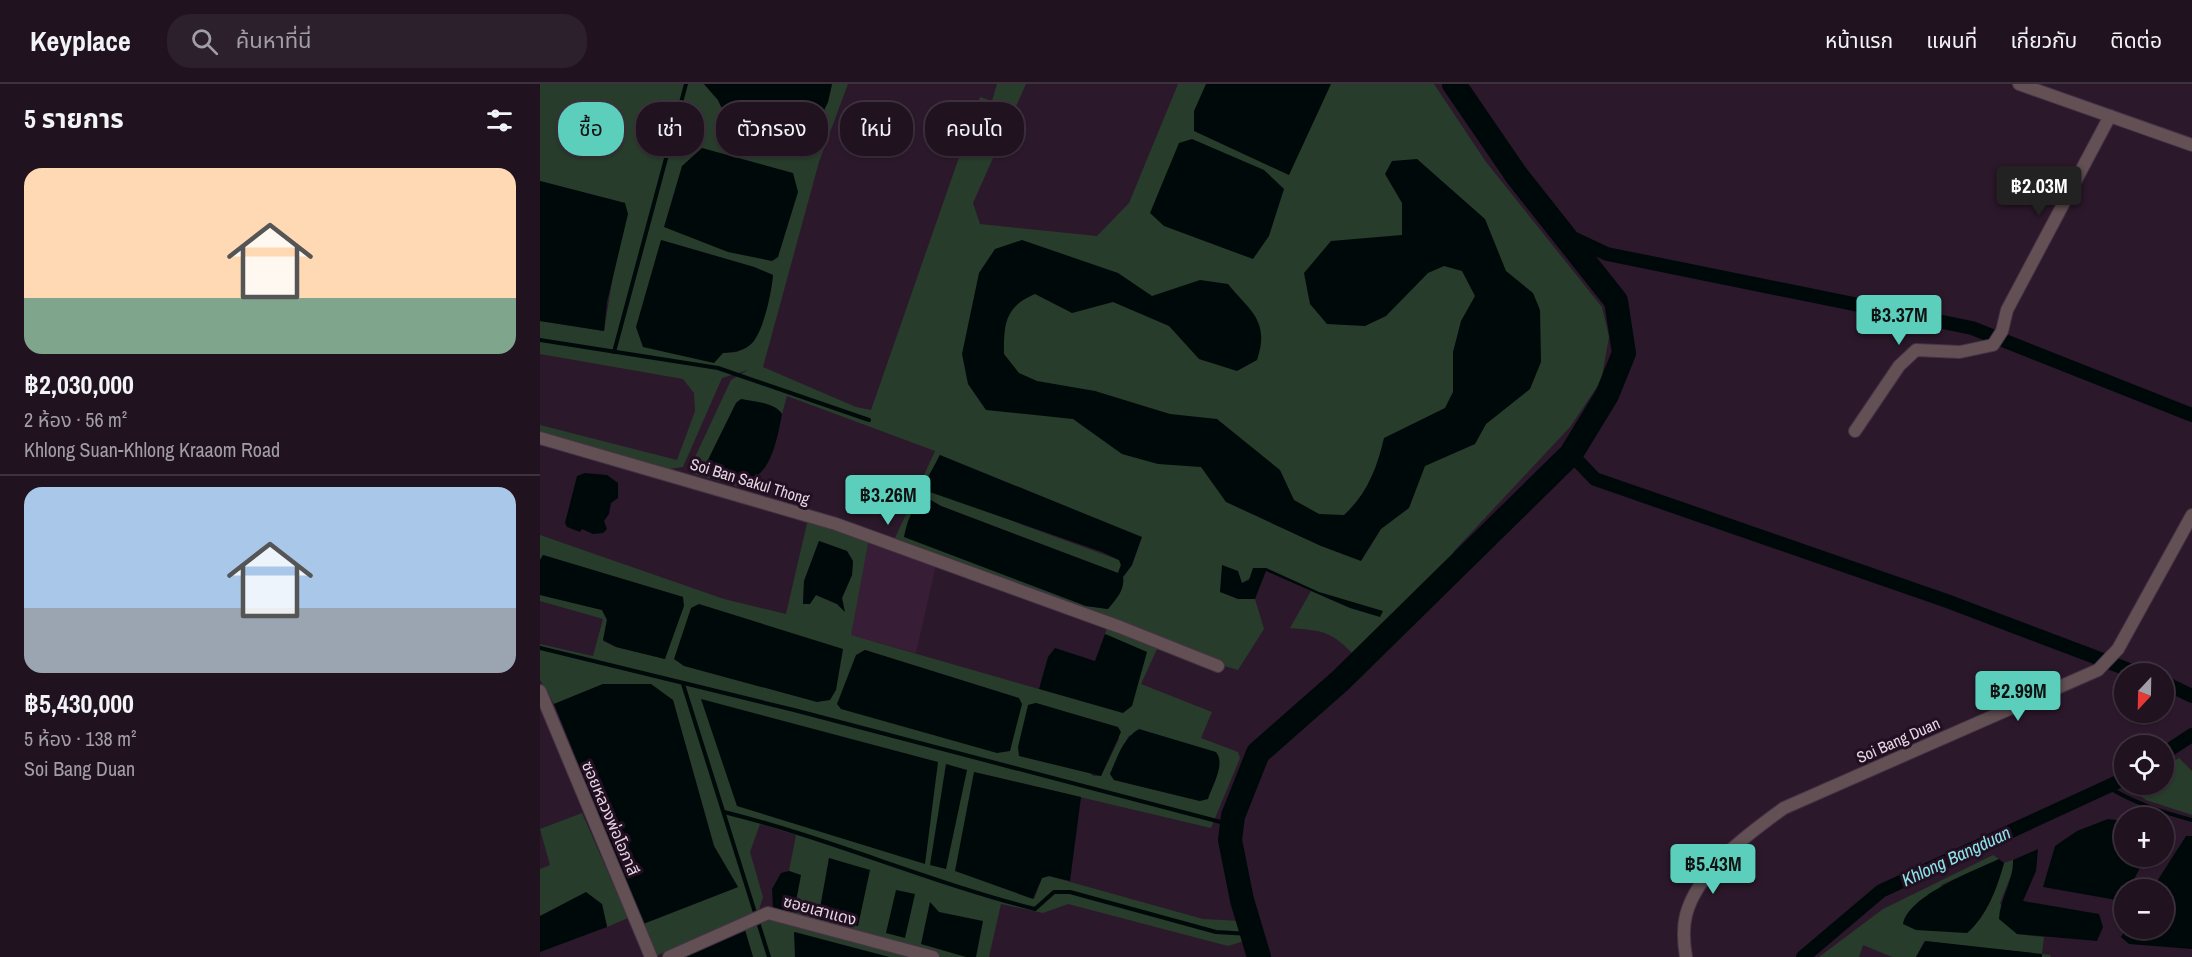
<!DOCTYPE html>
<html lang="th">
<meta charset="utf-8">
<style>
:root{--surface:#211220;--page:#2d202d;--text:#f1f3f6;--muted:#a29ea5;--line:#3e323e;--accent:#5bcebc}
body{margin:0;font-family:"Archivo Narrow","Noto Sans Thai",sans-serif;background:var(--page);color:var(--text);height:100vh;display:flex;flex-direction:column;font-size:22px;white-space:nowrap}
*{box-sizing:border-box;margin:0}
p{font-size:20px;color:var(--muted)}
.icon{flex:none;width:33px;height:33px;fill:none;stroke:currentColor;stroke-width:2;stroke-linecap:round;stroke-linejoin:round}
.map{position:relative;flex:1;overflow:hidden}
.side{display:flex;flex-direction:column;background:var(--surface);width:540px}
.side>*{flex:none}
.top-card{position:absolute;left:18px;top:18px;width:570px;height:54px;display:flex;gap:12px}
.needle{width:39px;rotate:202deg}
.controls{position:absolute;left:1574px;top:579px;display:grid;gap:12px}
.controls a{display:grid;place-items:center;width:60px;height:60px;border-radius:50%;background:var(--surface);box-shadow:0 2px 4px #0004,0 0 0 2px var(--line);font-size:30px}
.price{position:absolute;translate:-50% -51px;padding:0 14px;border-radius:6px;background:var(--accent);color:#111;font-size:20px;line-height:39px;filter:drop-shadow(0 2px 3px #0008)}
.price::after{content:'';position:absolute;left:50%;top:36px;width:18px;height:14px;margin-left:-9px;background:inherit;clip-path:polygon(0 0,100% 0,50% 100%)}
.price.active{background:#222;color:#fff}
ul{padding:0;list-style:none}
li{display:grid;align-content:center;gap:12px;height:318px;padding:0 24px}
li+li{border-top:2px solid var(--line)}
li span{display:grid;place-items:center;height:186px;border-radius:18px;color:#555}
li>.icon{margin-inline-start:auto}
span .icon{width:108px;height:108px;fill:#fffc;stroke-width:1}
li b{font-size:26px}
h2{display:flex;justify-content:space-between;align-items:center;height:72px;padding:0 24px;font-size:26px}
.tag{padding:0 21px;border-radius:24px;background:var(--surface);box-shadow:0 2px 4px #0004,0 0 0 2px var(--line);font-size:21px;line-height:54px}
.tag.active{background:var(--accent);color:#111}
header{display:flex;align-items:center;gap:36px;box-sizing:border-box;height:84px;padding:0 30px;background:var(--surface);border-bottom:2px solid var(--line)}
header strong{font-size:28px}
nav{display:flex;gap:33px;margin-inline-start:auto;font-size:21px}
.search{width:420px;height:54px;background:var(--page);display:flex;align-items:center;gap:15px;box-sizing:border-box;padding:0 21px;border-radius:24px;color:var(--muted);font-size:22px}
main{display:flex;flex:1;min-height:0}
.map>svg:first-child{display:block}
.built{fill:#371d35}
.green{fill:#273c2a;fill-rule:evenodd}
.water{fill:#00090a}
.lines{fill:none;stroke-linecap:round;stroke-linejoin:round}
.stream{stroke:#00090a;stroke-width:4}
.canal{stroke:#00090a;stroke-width:14}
.river{stroke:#00090a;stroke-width:24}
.minor-casing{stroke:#463345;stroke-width:14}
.minor{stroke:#635054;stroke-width:12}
.labels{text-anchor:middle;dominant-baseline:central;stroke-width:6;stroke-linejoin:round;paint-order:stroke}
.street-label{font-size:16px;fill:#e4d6e3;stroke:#220f21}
.water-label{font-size:18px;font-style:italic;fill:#8be4e9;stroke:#220f21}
</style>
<header>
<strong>Keyplace</strong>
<div class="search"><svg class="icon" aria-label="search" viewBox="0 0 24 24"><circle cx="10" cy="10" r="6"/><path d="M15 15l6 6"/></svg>ค้นหาที่นี่</div>
<nav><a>หน้าแรก</a><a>แผนที่</a><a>เกี่ยวกับ</a><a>ติดต่อ</a></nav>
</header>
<main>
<section class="side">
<h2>5 รายการ<svg class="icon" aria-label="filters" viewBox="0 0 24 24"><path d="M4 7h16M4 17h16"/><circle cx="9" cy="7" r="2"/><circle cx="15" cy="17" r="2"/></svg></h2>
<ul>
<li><span style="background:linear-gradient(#ffd9b3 70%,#7fa58c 0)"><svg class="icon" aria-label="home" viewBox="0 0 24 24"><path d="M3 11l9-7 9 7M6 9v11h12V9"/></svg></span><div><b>฿2,030,000</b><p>2 ห้อง · 56 m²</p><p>Khlong Suan-Khlong Kraaom Road</p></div></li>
<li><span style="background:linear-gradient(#a9c7e8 65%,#9aa5b1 0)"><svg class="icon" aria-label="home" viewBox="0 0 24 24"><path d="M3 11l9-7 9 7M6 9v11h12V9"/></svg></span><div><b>฿5,430,000</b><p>5 ห้อง · 138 m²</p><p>Soi Bang Duan</p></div></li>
</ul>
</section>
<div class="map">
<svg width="1652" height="873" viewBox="0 0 1652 873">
<rect width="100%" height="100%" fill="#2c182b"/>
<path class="built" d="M329,455L396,481L376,569L310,551Z"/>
<g class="green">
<path d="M0,0H164L178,16L194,50L206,59L258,62L271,53L288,18L292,0H308L279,78L223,283L316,323L331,326L440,13L452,17L457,0H486L433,119L440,140L557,152L589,119L638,0H894L946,78L1062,223L1069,253L1061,297L1030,343L914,467L910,476L846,536L843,546L815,572C791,547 785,547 750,544L771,507L810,524L726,484L702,499L698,515H715L724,545L698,586L618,563L601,600L672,628L661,654L698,668L700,674L671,744L434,688L494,815L502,794L509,792L663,835L701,837L704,857L688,862L528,820L503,829L461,820L449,873H349L255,848V873H213L205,846L212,839L231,835L260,791L249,787L256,751L220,740L210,768L223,813L219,826L114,873L103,840L198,803L174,762L133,616L63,600L14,620L0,596V560L53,572L63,535L0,517V511L62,526L67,535L63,557L76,563L125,575L143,513L3,471L0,476V451L184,515L246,530L268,435L329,455L311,551L499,605L607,568L565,550L570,535L355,454L395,367L247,312L242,330C234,318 214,318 201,315L196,319L168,376V385L209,397L220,392L214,407L154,390L149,386L191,296L208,286L182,294L143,383L129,385L0,350V341L137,376L155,327L154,309L143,295L0,270V237L64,247L85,119L0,97ZM121,156L214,183L232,191L198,268L183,269ZM400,371L592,481L583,493C585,506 576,515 567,525L546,522L365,453C369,438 371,421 387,414L401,422L578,489L581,481L579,476L480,440L386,397ZM279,457L307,467L313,477L312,491L302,514L304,527L297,520L276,511L263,520L264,497ZM325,566L479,614L316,572ZM496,619L578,644L579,655L561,692H553L488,621ZM589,651L660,717L574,696L570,690Z"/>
<path d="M1639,674L1652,687V731L1606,716L1591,704L1595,701L1623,700V683Z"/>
<path d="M42,729L88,834L67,843L62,820L16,825L0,832V785L10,781L0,745Z"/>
<path d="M1453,771L1459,775L1401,801L1427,849C1447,832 1457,804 1464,779L1473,776V786L1460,819L1477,850L1504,853L1502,870L1511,871L1510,873H1502L1501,870L1385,857L1376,873H1352L1323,861L1319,873H1279L1343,825Z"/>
</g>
<g class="water">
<path d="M164,0H292L288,18L271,53L258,62L206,59L194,50L178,16Z"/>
<path d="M666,0H791L749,91L654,47V27Z"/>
<path d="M652,55L724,86L744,105L729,152L713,175L624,142L610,129L639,59Z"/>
<path d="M162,64L253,89L258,108L238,173L232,177L188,168L124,143L142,82Z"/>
<path d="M877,75L945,135L966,187L993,209L1000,226L1001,278L990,305L946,340L935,360L885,382L869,424L841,445L821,477L781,462L686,418L661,383L618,380L582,370L533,335L446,326L428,300L422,270L439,189L455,165L482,156L578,189L612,212L660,196L688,200C711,228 730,237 717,276L697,287L659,275L629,242L573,218L532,229L495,210C464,223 464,241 464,270L479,289L497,297L555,307L630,330L677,335L740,386L754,416L779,430L804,431C827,410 837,384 844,354L905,324L913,308V268L921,237L935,212L922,187L904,182L888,189L846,232L825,242L787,240L770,220L764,189L791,157L862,151V119L845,90L852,77Z"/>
<path d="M0,97L85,119L88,130L67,218L64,247L0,237Z"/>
<path d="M121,156L214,183L233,191C232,207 223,251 210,261C202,268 193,268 183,269L174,279L103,263L96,243Z"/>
<path d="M201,315C214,318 234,318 242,330C233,378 223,415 168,385V376L196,319Z"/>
<path d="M400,371L602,453L592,481L583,493C585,506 576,515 568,525L546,522L364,453C367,438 372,421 387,414L401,422L578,489L581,481L579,476L562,468L384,406L386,397Z"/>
<path d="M45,389L67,391L78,399V414L71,419L69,430L64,437L67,445L63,449L53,450L42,445L40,448L27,443L25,439L37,392Z"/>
<path d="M279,457L307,467L313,477L312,491L302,514L305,528L297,520L276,511L270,520H263L264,497Z"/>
<path d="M3,471L143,513L144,522L125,575L76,563L63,556L67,536L62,526L0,511V476Z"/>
<path d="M682,481L698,487L702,499L709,496L713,484H726L779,508L843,527L840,533L810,524L726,487L715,515H698L680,508Z"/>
<path d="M159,520L303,565L296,606L290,616L277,618L144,582L134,575L151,524Z"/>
<path d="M565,550L607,568L592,622L583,629L499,605L508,573L515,564L555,577Z"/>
<path d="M325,566L479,614L482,620L470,667L457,669L301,625L297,620L316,571Z"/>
<path d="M63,600H111L133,616L174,762L198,803L103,840L14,620Z"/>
<path d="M161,615L398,678L385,780L197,722Z"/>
<path d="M496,619L578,643L581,648L561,692L479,672L478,663L488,621Z"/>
<path d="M599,645L676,668C686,680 672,702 668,715L660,717L574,696L570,690C577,674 583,654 599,645Z"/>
<path d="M406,680L427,686L406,785L390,781Z"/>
<path d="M434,688L541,713L530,797L509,792L502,794L493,815L415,787Z"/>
<path d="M1568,735L1584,737V772L1611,773L1604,776L1589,805L1584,806L1582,817L1503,803L1515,762L1537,747Z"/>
<path d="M1646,752H1652V865L1589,860L1581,853L1586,845L1623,844V806L1612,805Z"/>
<path d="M1498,765L1496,787L1483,817L1559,830L1563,843L1557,857L1477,850L1459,835C1460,814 1474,796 1473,776Z"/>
<path d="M289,774L330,786L318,842L278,835Z"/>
<path d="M1459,775L1464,779C1457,804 1447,832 1427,849L1376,846L1363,840C1369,811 1434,787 1459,775Z"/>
<path d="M249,787L261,791L254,828L233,825L232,805L241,789Z"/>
<path d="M356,806L375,810L365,854L346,849Z"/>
<path d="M46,808L62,820L67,843L0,868V832Z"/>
<path d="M390,818L399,828L443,837L436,873H426L381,860Z"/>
<path d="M205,846L213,873H138Z"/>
<path d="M254,848L349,873H255Z"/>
<path d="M1385,857L1502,870V873H1376Z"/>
</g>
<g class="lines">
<g class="stream">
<path d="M0,256L178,284L329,336"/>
<path d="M74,268L146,0"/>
<path d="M0,564L254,626L692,741"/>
<path d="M143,600L229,873"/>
<path d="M1568,703C1594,719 1622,728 1652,736"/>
<path d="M184,728C289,754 389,798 495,825L514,808H530L676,848L710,850"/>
</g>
<g class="canal">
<path d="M1022,149L1067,170L1432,244L1652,331"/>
<path d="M1031,370L1055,395L1407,517L1600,590"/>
<path d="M1623,598L1652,612"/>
<path d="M1623,670L1652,651"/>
<path d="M1263,873L1341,807L1584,695"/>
</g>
<path class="river" d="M719,873L702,816L690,756L693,732L718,669L801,596L1031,370L1067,311L1084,269L1076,217L977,92L914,0"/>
<defs>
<g id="minor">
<path d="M1479,0L1652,61"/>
<path d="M1315,347L1359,282L1376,266L1420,268L1453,261L1462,247L1467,226L1570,32"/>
<path d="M0,354L296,440L580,543L678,582"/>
<path d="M0,607L111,873"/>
<path d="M129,873L228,829L393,873"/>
<path d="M1146,873C1144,861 1143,843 1146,831C1158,786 1208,750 1244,724L1558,586L1578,565L1652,431"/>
</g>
</defs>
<use href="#minor" class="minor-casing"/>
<use href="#minor" class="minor"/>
</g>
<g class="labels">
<g class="street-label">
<text transform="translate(210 397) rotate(17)">Soi Ban Sakul Thong</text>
<text transform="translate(1358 656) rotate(-24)">Soi Bang Duan</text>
<text transform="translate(71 734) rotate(67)">ซอยหลวงพ่อโอภาสี</text>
<text transform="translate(280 826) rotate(15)">ซอยเสาแดง</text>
</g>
<g class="water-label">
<text transform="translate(1416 772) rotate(-25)">Khlong Bangduan</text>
</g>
</g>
</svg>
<div class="controls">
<a><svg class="needle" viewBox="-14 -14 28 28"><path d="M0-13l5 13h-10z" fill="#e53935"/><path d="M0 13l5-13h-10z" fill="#a29ea5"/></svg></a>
<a><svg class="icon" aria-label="locate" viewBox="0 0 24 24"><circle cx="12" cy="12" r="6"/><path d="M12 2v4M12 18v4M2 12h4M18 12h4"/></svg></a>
<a>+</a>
<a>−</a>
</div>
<b class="price active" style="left:1499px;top:133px">฿2.03M</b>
<b class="price" style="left:1359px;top:262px">฿3.37M</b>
<b class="price" style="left:348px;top:442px">฿3.26M</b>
<b class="price" style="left:1478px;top:638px">฿2.99M</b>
<b class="price" style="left:1173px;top:811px">฿5.43M</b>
<div class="top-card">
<a class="tag active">ซื้อ</a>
<a class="tag">เช่า</a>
<a class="tag">ตัวกรอง</a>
<a class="tag">ใหม่</a>
<a class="tag">คอนโด</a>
</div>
</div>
</main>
